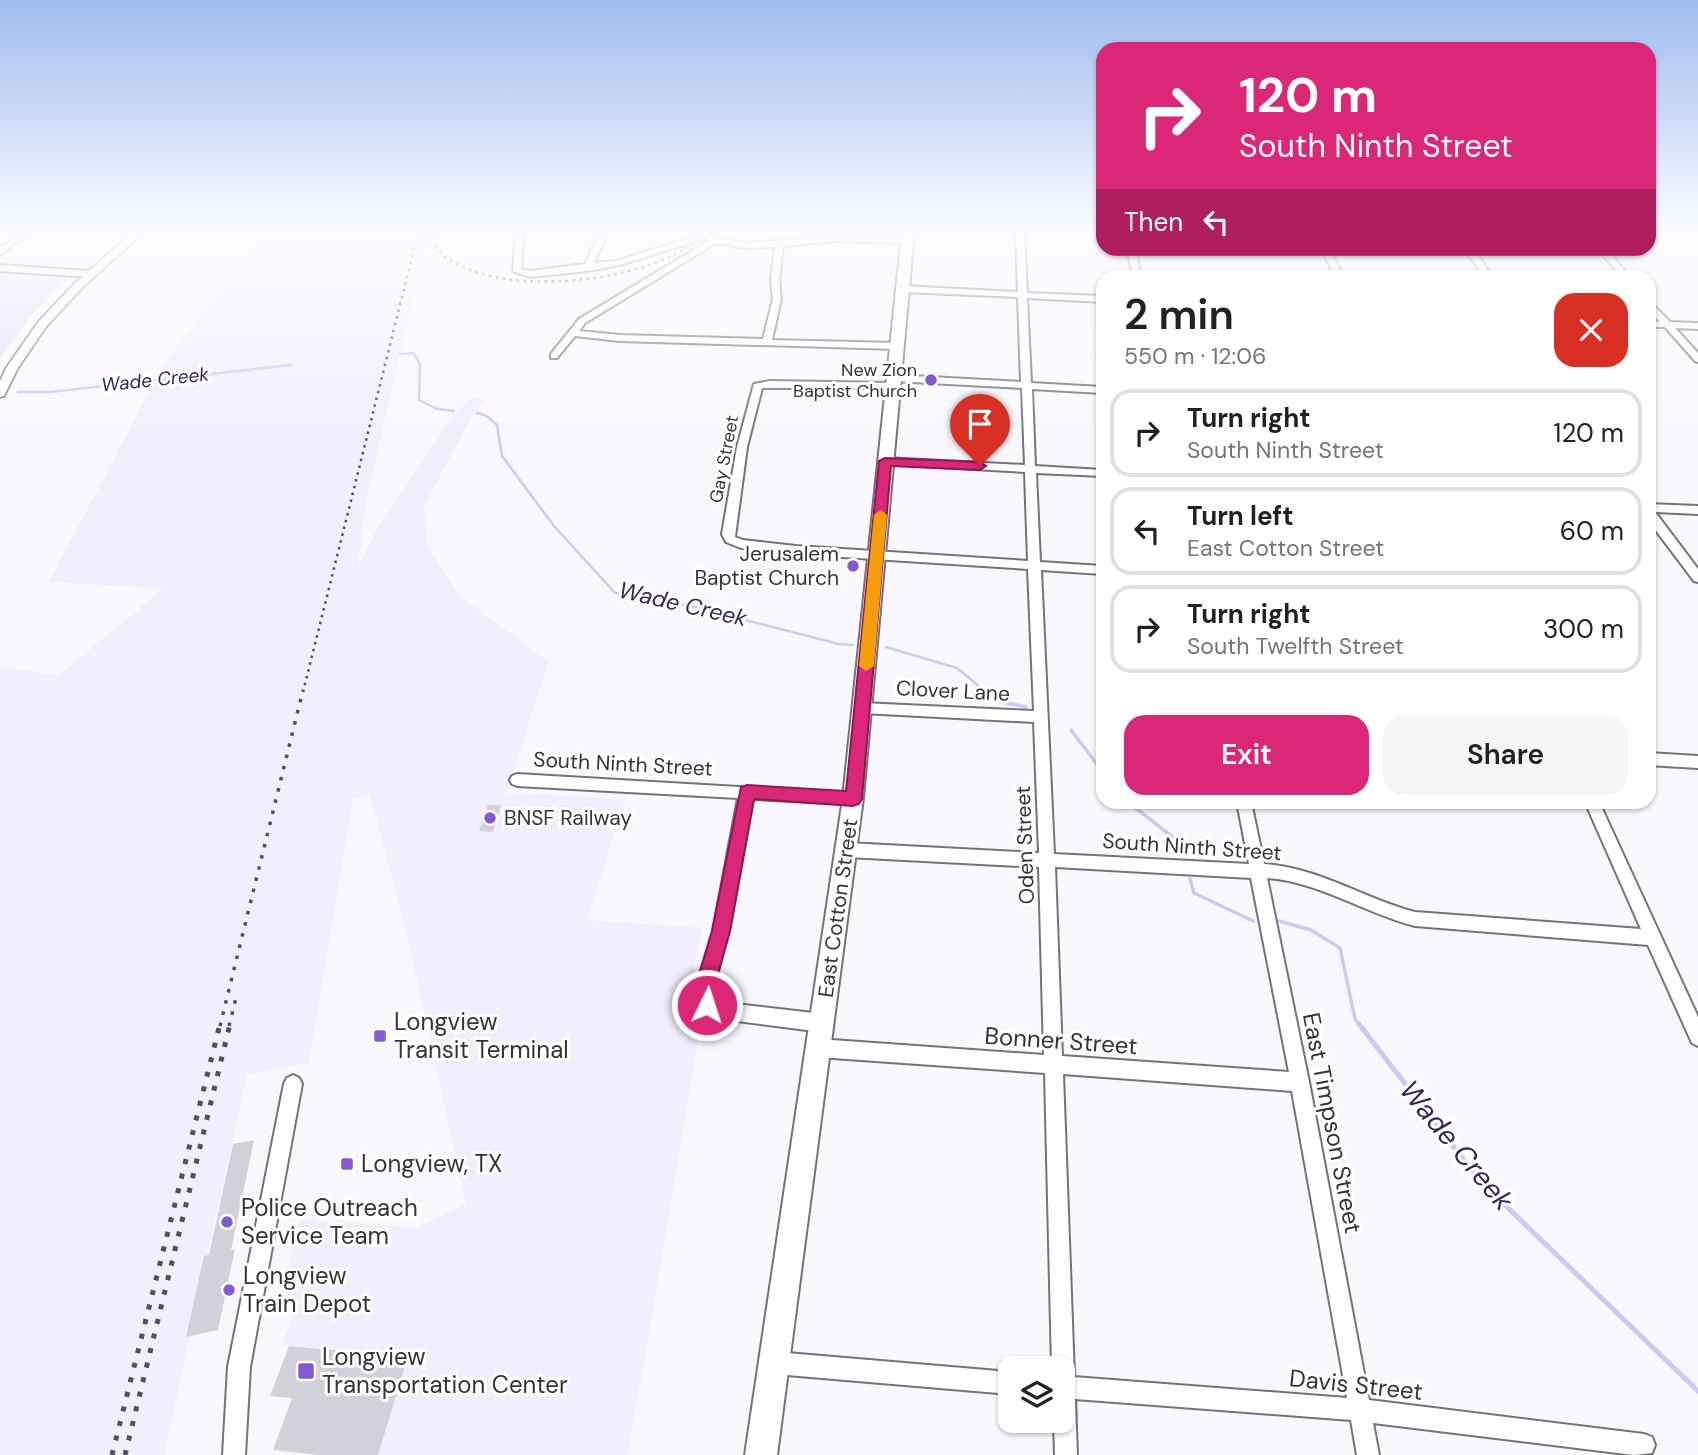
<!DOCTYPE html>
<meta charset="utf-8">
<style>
:root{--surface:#fff;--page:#f6f6f6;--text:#202124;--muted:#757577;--line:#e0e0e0;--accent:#db2777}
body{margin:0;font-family:"DM Sans",sans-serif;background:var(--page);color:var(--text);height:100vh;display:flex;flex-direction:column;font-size:26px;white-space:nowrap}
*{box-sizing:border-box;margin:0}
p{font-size:23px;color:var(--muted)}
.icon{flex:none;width:38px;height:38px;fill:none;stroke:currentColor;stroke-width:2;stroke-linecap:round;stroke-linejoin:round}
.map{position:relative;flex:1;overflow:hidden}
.side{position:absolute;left:1096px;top:270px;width:560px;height:539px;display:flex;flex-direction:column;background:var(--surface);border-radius:21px;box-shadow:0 2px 5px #0004}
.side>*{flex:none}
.banner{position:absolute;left:1096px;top:42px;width:560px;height:214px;border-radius:21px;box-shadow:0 2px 5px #0004;background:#db2777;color:#fff;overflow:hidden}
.buttons{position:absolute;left:998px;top:1356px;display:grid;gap:14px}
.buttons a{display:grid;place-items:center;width:77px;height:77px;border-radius:14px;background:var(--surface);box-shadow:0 2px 5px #0004;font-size:35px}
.pin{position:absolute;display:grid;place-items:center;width:60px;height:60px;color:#fff;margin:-72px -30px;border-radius:50% 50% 50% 0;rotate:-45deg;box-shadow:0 0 7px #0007}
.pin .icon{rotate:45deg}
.me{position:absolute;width:77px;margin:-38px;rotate:4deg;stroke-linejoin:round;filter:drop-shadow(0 0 5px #0008)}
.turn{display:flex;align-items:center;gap:24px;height:147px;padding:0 28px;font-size:32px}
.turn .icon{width:91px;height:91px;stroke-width:2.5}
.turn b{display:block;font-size:49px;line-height:60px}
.then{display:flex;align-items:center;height:66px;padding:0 28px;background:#0003;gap:14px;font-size:26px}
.round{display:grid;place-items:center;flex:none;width:74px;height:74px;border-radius:21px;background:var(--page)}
.overview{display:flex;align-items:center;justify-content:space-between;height:119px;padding:0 28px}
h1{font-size:42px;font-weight:600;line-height:52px}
.button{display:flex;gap:14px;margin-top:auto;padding:14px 28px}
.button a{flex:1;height:80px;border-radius:21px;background:var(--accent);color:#fff;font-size:28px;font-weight:600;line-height:80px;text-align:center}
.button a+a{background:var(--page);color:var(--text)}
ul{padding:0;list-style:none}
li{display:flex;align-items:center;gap:21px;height:88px;margin:0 14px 10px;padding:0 14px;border:4px solid var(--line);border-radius:21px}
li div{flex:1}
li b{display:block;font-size:26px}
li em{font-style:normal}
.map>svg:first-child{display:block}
</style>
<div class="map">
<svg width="1698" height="1455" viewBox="0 0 1698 1455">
<rect width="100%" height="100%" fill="#f9f8ff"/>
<path fill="#f2eefe" d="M269 233H435L442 246 424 248 365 506 358 567 376 531 448 423 470 398 485 400 471 418 424 506 428 547 461 597 549 661 506 793 625 799 587 920 702 928 683 1026 701 1024 628 1455H378L408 1357 282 1345 296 1308 279 1306 299 1219 419 1229 422 1225 466 1204 409 943 370 794 353 799 309 1063 247 1074 164 1455H0V667L59 675 164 588 49 582 166 360Z"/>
<path fill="#e7e1fc" d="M0 274 68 278 30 317 0 359Z"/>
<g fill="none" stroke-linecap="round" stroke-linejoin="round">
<path stroke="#d3c6f6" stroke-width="2.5" d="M400 354 414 353 420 364 419 400 437 409 454 411
M18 392H50L291 365
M477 413 487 416 497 425 502 456 554 526 615 593 691 606 839 644 853 645
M886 647 957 668 986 692"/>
<path stroke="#d3c6f6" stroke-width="3.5" d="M984 690 997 701 1026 707
M1071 730 1102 771
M1128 802 1179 842 1183 854
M1190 879 1194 893 1253 921
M1279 921 1311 930 1340 948 1355 1019 1360 1026"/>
<path stroke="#d3c6f6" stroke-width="5" d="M1359 1024 1480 1181 1698 1391"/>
</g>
<path fill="#d2d0d8" d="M488 805H501L493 832 479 831Z
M254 1140 231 1250 235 1249 218 1330 186 1337 204 1256 209 1255 233 1144Z
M289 1346 408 1357 378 1455H319L273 1450 292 1398 270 1396Z"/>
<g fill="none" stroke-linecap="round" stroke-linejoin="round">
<defs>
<path id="minor" d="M21 233H30L0 255V248Z
M516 233H524L521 269 530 271 585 264 600 233H608L594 263 616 261 706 233 720 239 746 243 825 237 910 239 911 241 907 243 835 241 783 246 779 279 781 299 772 340 896 343 901 346 896 349 620 341 575 336 557 358H551V354L579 319 710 240 706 238 620 265 588 271 530 277 513 271ZM716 243 746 248 775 247 771 279 773 299 763 339 620 335 579 331 585 323Z
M1016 233H1024L1027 293 1102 296V302L1027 298 1031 383 1102 387V393L1032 389 1035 466 1102 470V476L1036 473 1040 562 1102 566V574L1041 570 1054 854 1249 864 1237 802H1251L1264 864C1317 867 1365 899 1415 912L1641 929 1585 802H1599L1698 1017V1046L1692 1043 1648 945 1415 926C1367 914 1317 881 1267 878L1309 1082 1369 1400 1644 1434 1652 1437 1655 1445 1652 1453 1634 1455 1373 1423 1379 1455H1357L1351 1420 1075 1399 1077 1455H1055L1054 1421H1062V1368H1052L1045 1073 818 1057 812 1054 809 1048 812 1042 818 1039 1044 1055 1039 867 847 857 842 855 839 850 842 845 847 843 1039 853 1034 722 862 713 855 708 862 703 1034 711 1028 569 796 554 741 548 726 542 722 534 737 447 754 384 770 381 892 383 897 386 896 388H762L747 447 735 537 743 540 796 546 1028 561 1025 472 885 464 880 461 885 458 1025 465 1022 388 893 381 888 378 893 375 1021 382 1018 297 902 292 898 289 902 286 1018 292ZM1055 867 1251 878 1289 1072 1062 1056ZM1063 1074 1292 1091 1347 1398 1074 1377Z
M1127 248H1135L1141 276H1133Z
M1321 248H1329L1343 276H1335Z
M1464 248H1473L1492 276H1484Z
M1597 248H1606L1629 276H1621Z
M0 265 89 271 93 274 89 277 0 271Z
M1648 300 1670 322 1698 323V329L1675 328 1698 353V362L1695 361 1665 327H1648V321L1660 322 1648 309Z
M1648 504 1698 506V514L1655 512 1698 569V582L1694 581 1648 520Z
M1648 753 1698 756V768L1648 765Z
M517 774 858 794 860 798 858 802 853 804 753 799 729 931 714 980 713 997 718 1002 822 1014 828 1017 831 1023 828 1029 822 1032 714 1018 708 1016 695 1000 698 980 713 931 738 798 517 786 512 784 510 780 512 776Z
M293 1075 299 1078 302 1084 250 1367 245 1455H223L228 1367 284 1084 287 1078Z
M775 1352 1010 1372V1394L775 1374 767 1371 764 1363 767 1355Z"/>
<path id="tertiary" d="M132 233H143L82 288 46 327 18 368 4 396 0 397V381L6 368 38 322 74 284Z"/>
<path id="secondary" d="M902 233H914L863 798 777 1455H745L843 798Z"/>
</defs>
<use href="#minor" stroke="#75737a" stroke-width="4"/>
<use href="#tertiary" stroke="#75737a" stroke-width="3"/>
<use href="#secondary" stroke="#75737a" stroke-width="4"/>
<use href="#minor" fill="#fff" fill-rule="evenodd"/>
<use href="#tertiary" fill="#fff" fill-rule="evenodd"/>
<use href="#secondary" fill="#fff" fill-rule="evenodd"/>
<path stroke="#525155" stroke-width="2.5" stroke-dasharray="2.5 4.5" stroke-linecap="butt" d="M429 233C433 240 437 250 443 255 490 293 592 284 646 266 670 258 691 246 713 233
M303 692 418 233"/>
<path stroke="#525155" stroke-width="3.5" stroke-dasharray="3.5 8" stroke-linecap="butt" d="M220 1026 303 690
M229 1026 237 994"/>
<path stroke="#525155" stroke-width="5" stroke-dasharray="5 10" stroke-linecap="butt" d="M112 1455 220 1024
M125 1455 230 1024"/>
</g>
<linearGradient id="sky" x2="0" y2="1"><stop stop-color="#9fbbee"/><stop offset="0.53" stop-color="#fcfcff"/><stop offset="1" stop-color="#fcfcff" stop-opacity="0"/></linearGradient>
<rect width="1698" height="436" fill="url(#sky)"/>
<path fill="#db2777" stroke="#8e194d" stroke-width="2" d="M885 458 980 462 986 466 980 470 891 466 862 799 859 804 853 806 754 799 730 931 714 989 717 1005 714 1012 707 1015 700 1012 695 989 712 931 741 787 747 785 846 791 879 461Z"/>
<path fill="#f59e0b" d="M881 510 887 515 874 666 866 671 859 666 874 515Z"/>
<g fill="#8559d3" stroke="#fff" stroke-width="2.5">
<circle cx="931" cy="380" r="7"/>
<circle cx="853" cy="566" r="7"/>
<circle cx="490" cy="818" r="7"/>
<rect x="373" y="1029" width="14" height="14" rx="3.5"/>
<rect x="340" y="1157" width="14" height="14" rx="3.5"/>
<circle cx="227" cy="1222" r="7"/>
<circle cx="229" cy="1290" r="7"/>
<rect x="297" y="1362" width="18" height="18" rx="3.5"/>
</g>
<g text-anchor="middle" stroke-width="6" stroke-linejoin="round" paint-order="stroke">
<g font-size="18" fill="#343336" stroke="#fff" text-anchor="end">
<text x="917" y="376">New Zion<tspan x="917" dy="21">Baptist Church</tspan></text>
</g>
<g font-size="18" fill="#343336" stroke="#fff">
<text transform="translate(724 459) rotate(-79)" y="6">Gay Street</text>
</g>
<g font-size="19" font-style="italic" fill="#38245c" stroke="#fff">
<text transform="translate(155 379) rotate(-6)" y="7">Wade Creek</text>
</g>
<g font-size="21" fill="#343336" stroke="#fff" text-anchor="end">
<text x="839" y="561">Jerusalem<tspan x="839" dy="24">Baptist Church</tspan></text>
<text x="504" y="825" text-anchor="start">BNSF Railway</text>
</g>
<g font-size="21" fill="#343336" stroke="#fff">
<text transform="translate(953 691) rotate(3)" y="7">Clover Lane</text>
<text transform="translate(623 764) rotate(3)" y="7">South Ninth Street</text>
<text transform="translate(1025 845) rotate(-92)" y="7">Oden Street</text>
<text transform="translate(1192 847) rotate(4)" y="7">South Ninth Street</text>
<text transform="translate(838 908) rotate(-82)" y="7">East Cotton Street</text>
</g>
<g font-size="23" font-style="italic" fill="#38245c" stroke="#fff">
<text transform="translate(683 604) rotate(13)" y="8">Wade Creek</text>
</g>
<g font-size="24" fill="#343336" stroke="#fff" text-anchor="start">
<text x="394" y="1030">Longview<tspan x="394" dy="28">Transit Terminal</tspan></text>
<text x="361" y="1172">Longview, TX</text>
<text x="241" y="1216">Police Outreach<tspan x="241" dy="28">Service Team</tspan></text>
<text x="243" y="1284">Longview<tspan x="243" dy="28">Train Depot</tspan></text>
<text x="322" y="1365">Longview<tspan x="322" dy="28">Transportation Center</tspan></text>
</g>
<g font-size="24" fill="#343336" stroke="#fff">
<text transform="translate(1061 1041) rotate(4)" y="8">Bonner Street</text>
<text transform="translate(1332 1123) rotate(79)" y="8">East Timpson Street</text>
<text transform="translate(1356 1385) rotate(6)" y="8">Davis Street</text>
</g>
<g font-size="28" font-style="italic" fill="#38245c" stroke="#fff">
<text transform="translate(1457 1145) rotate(50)" y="10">Wade Creek</text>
</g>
</g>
</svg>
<div class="buttons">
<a><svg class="icon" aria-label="layers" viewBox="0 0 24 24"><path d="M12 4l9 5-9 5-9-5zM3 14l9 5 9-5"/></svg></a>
</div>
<div class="pin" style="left:980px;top:466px;background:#d93025"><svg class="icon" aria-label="arrive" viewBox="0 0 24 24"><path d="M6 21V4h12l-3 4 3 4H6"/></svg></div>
<svg class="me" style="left:707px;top:1005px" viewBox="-20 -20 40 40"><circle r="17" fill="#db2777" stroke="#fff" stroke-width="3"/><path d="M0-11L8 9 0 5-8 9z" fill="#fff"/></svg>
<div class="banner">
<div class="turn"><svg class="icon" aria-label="right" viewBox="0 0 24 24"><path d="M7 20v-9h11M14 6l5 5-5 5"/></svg><div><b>120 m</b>South Ninth Street</div></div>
<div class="then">Then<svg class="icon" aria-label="left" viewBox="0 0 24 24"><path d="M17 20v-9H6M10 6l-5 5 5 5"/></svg></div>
</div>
<section class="side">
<div class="overview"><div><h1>2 min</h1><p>550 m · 12:06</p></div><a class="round" style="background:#d93025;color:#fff"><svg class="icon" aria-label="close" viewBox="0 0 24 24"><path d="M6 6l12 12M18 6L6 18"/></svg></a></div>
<ul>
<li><svg class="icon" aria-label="right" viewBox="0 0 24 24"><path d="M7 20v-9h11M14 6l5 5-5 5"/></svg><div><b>Turn right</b><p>South Ninth Street</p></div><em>120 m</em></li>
<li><svg class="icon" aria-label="left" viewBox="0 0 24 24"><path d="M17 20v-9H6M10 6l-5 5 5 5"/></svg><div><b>Turn left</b><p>East Cotton Street</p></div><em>60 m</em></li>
<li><svg class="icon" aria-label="right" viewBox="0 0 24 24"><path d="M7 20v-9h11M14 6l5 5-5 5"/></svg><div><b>Turn right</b><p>South Twelfth Street</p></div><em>300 m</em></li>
</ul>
<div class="button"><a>Exit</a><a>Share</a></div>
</section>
</div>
